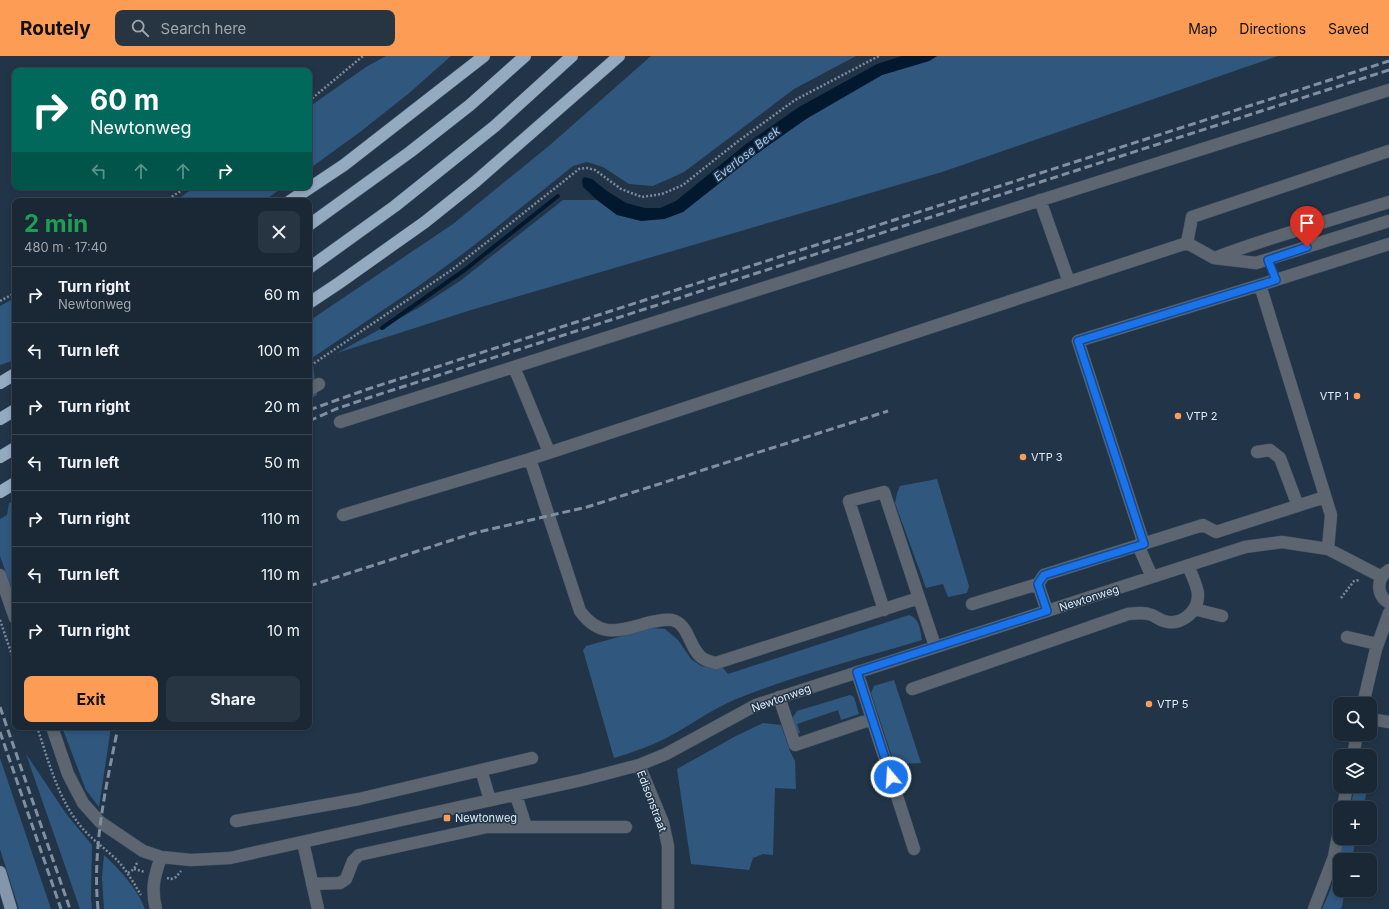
<!DOCTYPE html>
<meta charset="utf-8">
<style>
:root{--surface:#1a2836;--page:#273442;--text:#f1f3f6;--muted:#9fa6ad;--line:#384451;--accent:#fd9c55}
body{margin:0;font-family:Inter,sans-serif;background:var(--page);color:var(--text);height:100vh;display:flex;flex-direction:column;font-size:15px;white-space:nowrap}
*{box-sizing:border-box;margin:0}
p{font-size:13px;color:var(--muted)}
.icon{flex:none;width:22px;height:22px;fill:none;stroke:currentColor;stroke-width:2;stroke-linecap:round;stroke-linejoin:round}
.map{position:relative;flex:1;overflow:hidden}
.sheet{position:absolute;left:12px;top:142px;width:300px;height:532px;display:flex;flex-direction:column;background:var(--surface);border-radius:8px;box-shadow:0 2px 6px #0003,0 0 0 1px var(--line)}
.sheet>*{flex:none}
.guide{position:absolute;left:12px;top:12px;width:300px;height:122px;border-radius:8px;box-shadow:0 2px 6px #0003,0 0 0 1px var(--line);background:#00695c;color:#fff;overflow:hidden}
.tools{position:absolute;left:1333px;top:641px;display:grid;gap:8px}
.tools a{display:grid;place-items:center;width:44px;height:44px;border-radius:8px;background:var(--surface);box-shadow:0 2px 6px #0003,0 0 0 1px var(--line);font-size:20px}
.pin{position:absolute;display:grid;place-items:center;width:34px;height:34px;color:#fff;margin:-41px -17px;border-radius:50% 50% 50% 0;rotate:-45deg;box-shadow:0 0 4px #0007}
.pin .icon{rotate:45deg}
.me{position:absolute;width:44px;margin:-22px;rotate:342deg;stroke-linejoin:round;filter:drop-shadow(0 0 3px #0008)}
.turn{display:flex;align-items:center;gap:14px;height:84px;padding:0 12px;font-size:18px}
.turn .icon{width:52px;height:52px;stroke-width:2.5}
.turn b{display:block;font-size:28px;line-height:34px}
.lanes{display:flex;align-items:center;height:38px;padding:0 12px;background:#0003;justify-content:center;gap:20px;direction:ltr}
.lanes .off{opacity:.35}
.round{display:grid;place-items:center;flex:none;width:42px;height:42px;border-radius:8px;background:var(--page)}
.head{display:flex;align-items:center;justify-content:space-between;height:68px;padding:0 12px}
h1{font-size:24px;font-weight:700;line-height:30px;color:#1e9e55}
.primary-button{display:flex;gap:8px;margin-top:auto;padding:8px 12px}
.primary-button a{flex:1;height:46px;border-radius:8px;background:var(--accent);color:#111;font-size:16px;font-weight:700;line-height:46px;text-align:center}
.primary-button a+a{background:var(--page);color:var(--text)}
ul{padding:0;list-style:none}
li{display:flex;align-items:center;gap:12px;height:56px;padding:0 12px;border-top:1px solid var(--line)}
li div{flex:1}
li b{display:block;font-size:15px}
li em{font-style:normal}
header{display:flex;align-items:center;gap:24px;box-sizing:border-box;height:56px;padding:0 20px;background:var(--accent);color:#111}
header strong{font-size:19px}
nav{display:flex;gap:22px;margin-inline-start:auto;font-size:14px}
.search{width:280px;height:36px;background:var(--page);display:flex;align-items:center;gap:10px;box-sizing:border-box;padding:0 14px;border-radius:8px;color:var(--muted);font-size:15px}
.map>svg:first-child{display:block}
</style>
<header>
<strong>Routely</strong>
<div class="search"><svg class="icon" aria-label="search" viewBox="0 0 24 24"><circle cx="10" cy="10" r="6"/><path d="M15 15l6 6"/></svg>Search here</div>
<nav><a>Map</a><a>Directions</a><a>Saved</a></nav>
</header>
<div class="map">
<svg width="1389" height="853" viewBox="0 0 1389 853">
<rect width="100%" height="100%" fill="#223548"/>
<path fill="#30587e" d="M386 0H451L408 38 360 76 309 113V51L366 11Z
M651 0H856L794 33 684 116 653 130 629 128 603 111 587 106 573 110 468 194 420 229 312 302 317 339 309 344V265L453 168 550 89Z
M937 0H1278L942 116 471 254 337 297 420 251 460 225 563 144H597L617 159 664 163 683 156 755 99 806 63 882 19 929 5Z
M195 131H283L264 145H175Z
M15 242V304L0 309V250Z
M937 423 969 530 967 537 948 541 943 528 926 532 895 447 897 437 900 430Z
M15 444V542L0 500V463L7 459 9 447Z
M909 559C920 563 920 573 922 584 859 603 795 619 734 644 711 654 692 668 670 680 652 690 633 696 614 702L583 594 586 590 651 572 665 573 678 584 691 603 701 610 723 612 728 618Z
M894 624 921 707 899 708 893 704 871 637 874 630Z
M850 639 854 641 859 658 841 664 838 654 797 668 800 677 796 678 792 662 797 655Z
M763 667 781 669 790 695 795 705 796 733 775 732 773 799 763 798 753 802 749 814 691 808 677 713 734 681Z
M62 671H111L99 751 86 734Z
M26 698 67 759 92 789 91 842 92 853H80Z
M0 702 51 853H19L0 793Z
M1355 730H1368L1363 752H1350Z
M1344 782H1356L1352 804H1340V834H1345L1342 851 1340 853H1322L1330 835Z
M104 799C120 814 137 832 145 853H104L102 822Z"/>
<path fill="#01182f" d="M902 0H937L929 5 882 19 806 63 755 99 683 156 664 163 641 165 617 159 597 144 583 131 582 124 584 121 592 123 607 135 626 147 645 152H660L676 145 746 88 799 51 877 8Z"/>
<g fill="none" stroke-linecap="round" stroke-linejoin="round">
<path stroke="#01182f" stroke-width="4" d="M382 272 466 213 558 140"/>
<defs>
<path id="minor" d="M1040 144 1069 226
M1187 187 1214 202 1256 207 1389 165
M1217 201C1273 180 1332 164 1389 146
M514 311 549 396
M309 334 319 328
M340 366 1389 34
M1257 396 1270 394 1280 402 1298 450
M530 403 580 555C601 584 621 574 651 566 658 565 664 563 672 564 690 568 689 595 704 603 708 605 712 606 716 607L919 542 935 590
M343 459 530 403 1187 187 1192 161 1389 95
M1144 488 1078 285 1260 229
M1138 489 1152 521
M1328 493 1331 459 1260 229 1389 188
M1389 514C1376 522 1376 539 1389 547
M0 519 15 562
M1038 528 1047 555
M972 548 1038 528 1044 519 1203 469 1216 476 1325 441
M1194 553 1222 560
M884 554 849 445 884 436 919 542
M1347 581 1377 588
M857 616 914 793
M912 633 1128 558C1136 557 1144 556 1152 559 1156 561 1160 564 1164 565 1180 570 1198 557 1198 539 1198 531 1191 517 1188 510
M779 641 795 689 872 663
M1363 648 1376 593 1389 557
M1370 663 1389 666
M52 671 68 718 83 747 100 766 143 795 161 801 191 804 230 802 582 724 639 709 666 698 756 649 1245 491 1282 486 1328 493 1382 521
M1353 700 1357 678
M639 709 663 767 668 790V853
M481 714 490 744
M516 739 526 771
M1343 752 1347 730
M236 765 359 743 532 702
M303 786 318 853
M312 828 340 827 346 823 353 805 359 799 487 771H626
M156 853C151 833 154 821 161 801
M1314 853 1334 801 1340 769"/>
<path id="major" d="M0 816 11 853"/>
<path id="highway" d="M290 145 344 109 484 0
M309 169 410 96 470 49 525 0
M309 212 395 150 495 70 572 0
M309 247 339 227 425 166 475 126 619 0
M0 327 15 318
M0 363 15 354
M0 401 15 392
M0 436 15 427"/>
</defs>
<use href="#minor" stroke="#405264" stroke-width="13"/>
<use href="#major" stroke="#405264" stroke-width="13"/>
<use href="#highway" stroke="#405264" stroke-width="13"/>
<path stroke="#7b8b9b" stroke-width="2.5" stroke-dasharray="2 2" stroke-linecap="butt" d="M309 45 363 0
M165 145 187 131
M0 245 15 237
M309 313 310 310 453 213 579 113 587 112 595 114 621 133 642 141 662 138 683 129 737 86 795 44 879 0
M1341 542 1354 525 1360 524
M0 564 15 608
M37 671C49 706 58 744 83 773 93 784 104 792 115 802 126 813 133 826 141 839
M134 813 145 816
M128 817 134 813 138 805
M167 822 171 823 176 821 181 815"/>
<use href="#minor" stroke="#5d6670" stroke-width="12"/>
<use href="#major" stroke="#8497aa" stroke-width="12"/>
<use href="#highway" stroke="#93aac1" stroke-width="12"/>
<path stroke="#8090a0" stroke-width="3" stroke-dasharray="8 4" stroke-linecap="butt" d="M309 354 368 333 1389 5
M309 365 336 353 371 341 1389 14
M309 530 474 477 587 451 888 355
M0 651 70 853
M0 676 61 853
M98 853C92 791 106 731 118 671"/>
</g>
<g fill="none" stroke-linecap="round" stroke-linejoin="round">
<defs>
<path id="route" d="M891 721 857 616 1047 555 1038 528 1044 519 1144 488 1078 285 1276 224 1268 204 1307 191"/>
</defs>
<use href="#route" stroke="#114b97" stroke-width="10"/>
<use href="#route" stroke="#1a73e8" stroke-width="7"/>
</g>
<g fill="#fd9c55" stroke="#223548" stroke-width="1.5">
<circle cx="1357" cy="340" r="4"/>
<circle cx="1178" cy="360" r="4"/>
<circle cx="1023" cy="401" r="4"/>
<circle cx="1149" cy="648" r="4"/>
<rect x="443" y="758" width="8" height="8" rx="2"/>
</g>
<g text-anchor="middle" stroke-width="3" stroke-linejoin="round" paint-order="stroke">
<g font-size="11" fill="#e0ecf8" stroke="#223548" text-anchor="start">
<text x="1349" y="344" text-anchor="end">VTP 1</text>
<text x="1186" y="364">VTP 2</text>
<text x="1031" y="405">VTP 3</text>
<text x="1157" y="652">VTP 5</text>
<text x="455" y="766">Newtonweg</text>
</g>
<g font-size="11" fill="#e0ecf8" stroke="#223548">
<text transform="translate(1089 542) rotate(-18)" y="4">Newtonweg</text>
<text transform="translate(781 642) rotate(-20)" y="4">Newtonweg</text>
<text transform="translate(652 745) rotate(69)" y="4">Edisonstraat</text>
</g>
<g font-size="12" font-style="italic" fill="#a0c9f3" stroke="#223548">
<text transform="translate(747 98) rotate(-38)" y="4">Everlose Beek</text>
</g>
</g>
</svg>
<div class="tools">
<a><svg class="icon" aria-label="search" viewBox="0 0 24 24"><circle cx="10" cy="10" r="6"/><path d="M15 15l6 6"/></svg></a>
<a><svg class="icon" aria-label="layers" viewBox="0 0 24 24"><path d="M12 4l9 5-9 5-9-5zM3 14l9 5 9-5"/></svg></a>
<a>+</a>
<a>−</a>
</div>
<div class="pin" style="left:1307px;top:191px;background:#d93025"><svg class="icon" aria-label="arrive" viewBox="0 0 24 24"><path d="M6 21V4h12l-3 4 3 4H6"/></svg></div>
<svg class="me" style="left:891px;top:721px" viewBox="-20 -20 40 40"><circle r="17" fill="#1a73e8" stroke="#fff" stroke-width="3"/><path d="M0-11L8 9 0 5-8 9z" fill="#fff"/></svg>
<div class="guide">
<div class="turn"><svg class="icon" aria-label="right" viewBox="0 0 24 24"><path d="M7 20v-9h11M14 6l5 5-5 5"/></svg><div><b>60 m</b>Newtonweg</div></div>
<div class="lanes"><svg class="icon off" aria-label="left" viewBox="0 0 24 24"><path d="M17 20v-9H6M10 6l-5 5 5 5"/></svg><svg class="icon off" aria-label="ahead" viewBox="0 0 24 24"><path d="M12 20V5M6 11l6-6 6 6"/></svg><svg class="icon off" aria-label="ahead" viewBox="0 0 24 24"><path d="M12 20V5M6 11l6-6 6 6"/></svg><svg class="icon" aria-label="right" viewBox="0 0 24 24"><path d="M7 20v-9h11M14 6l5 5-5 5"/></svg></div>
</div>
<section class="sheet">
<div class="head"><div><h1>2 min</h1><p>480 m · 17:40</p></div><a class="round"><svg class="icon" aria-label="close" viewBox="0 0 24 24"><path d="M6 6l12 12M18 6L6 18"/></svg></a></div>
<ul>
<li><svg class="icon" aria-label="right" viewBox="0 0 24 24"><path d="M7 20v-9h11M14 6l5 5-5 5"/></svg><div><b>Turn right</b><p>Newtonweg</p></div><em>60 m</em></li>
<li><svg class="icon" aria-label="left" viewBox="0 0 24 24"><path d="M17 20v-9H6M10 6l-5 5 5 5"/></svg><div><b>Turn left</b></div><em>100 m</em></li>
<li><svg class="icon" aria-label="right" viewBox="0 0 24 24"><path d="M7 20v-9h11M14 6l5 5-5 5"/></svg><div><b>Turn right</b></div><em>20 m</em></li>
<li><svg class="icon" aria-label="left" viewBox="0 0 24 24"><path d="M17 20v-9H6M10 6l-5 5 5 5"/></svg><div><b>Turn left</b></div><em>50 m</em></li>
<li><svg class="icon" aria-label="right" viewBox="0 0 24 24"><path d="M7 20v-9h11M14 6l5 5-5 5"/></svg><div><b>Turn right</b></div><em>110 m</em></li>
<li><svg class="icon" aria-label="left" viewBox="0 0 24 24"><path d="M17 20v-9H6M10 6l-5 5 5 5"/></svg><div><b>Turn left</b></div><em>110 m</em></li>
<li><svg class="icon" aria-label="right" viewBox="0 0 24 24"><path d="M7 20v-9h11M14 6l5 5-5 5"/></svg><div><b>Turn right</b></div><em>10 m</em></li>
</ul>
<div class="primary-button"><a>Exit</a><a>Share</a></div>
</section>
</div>
